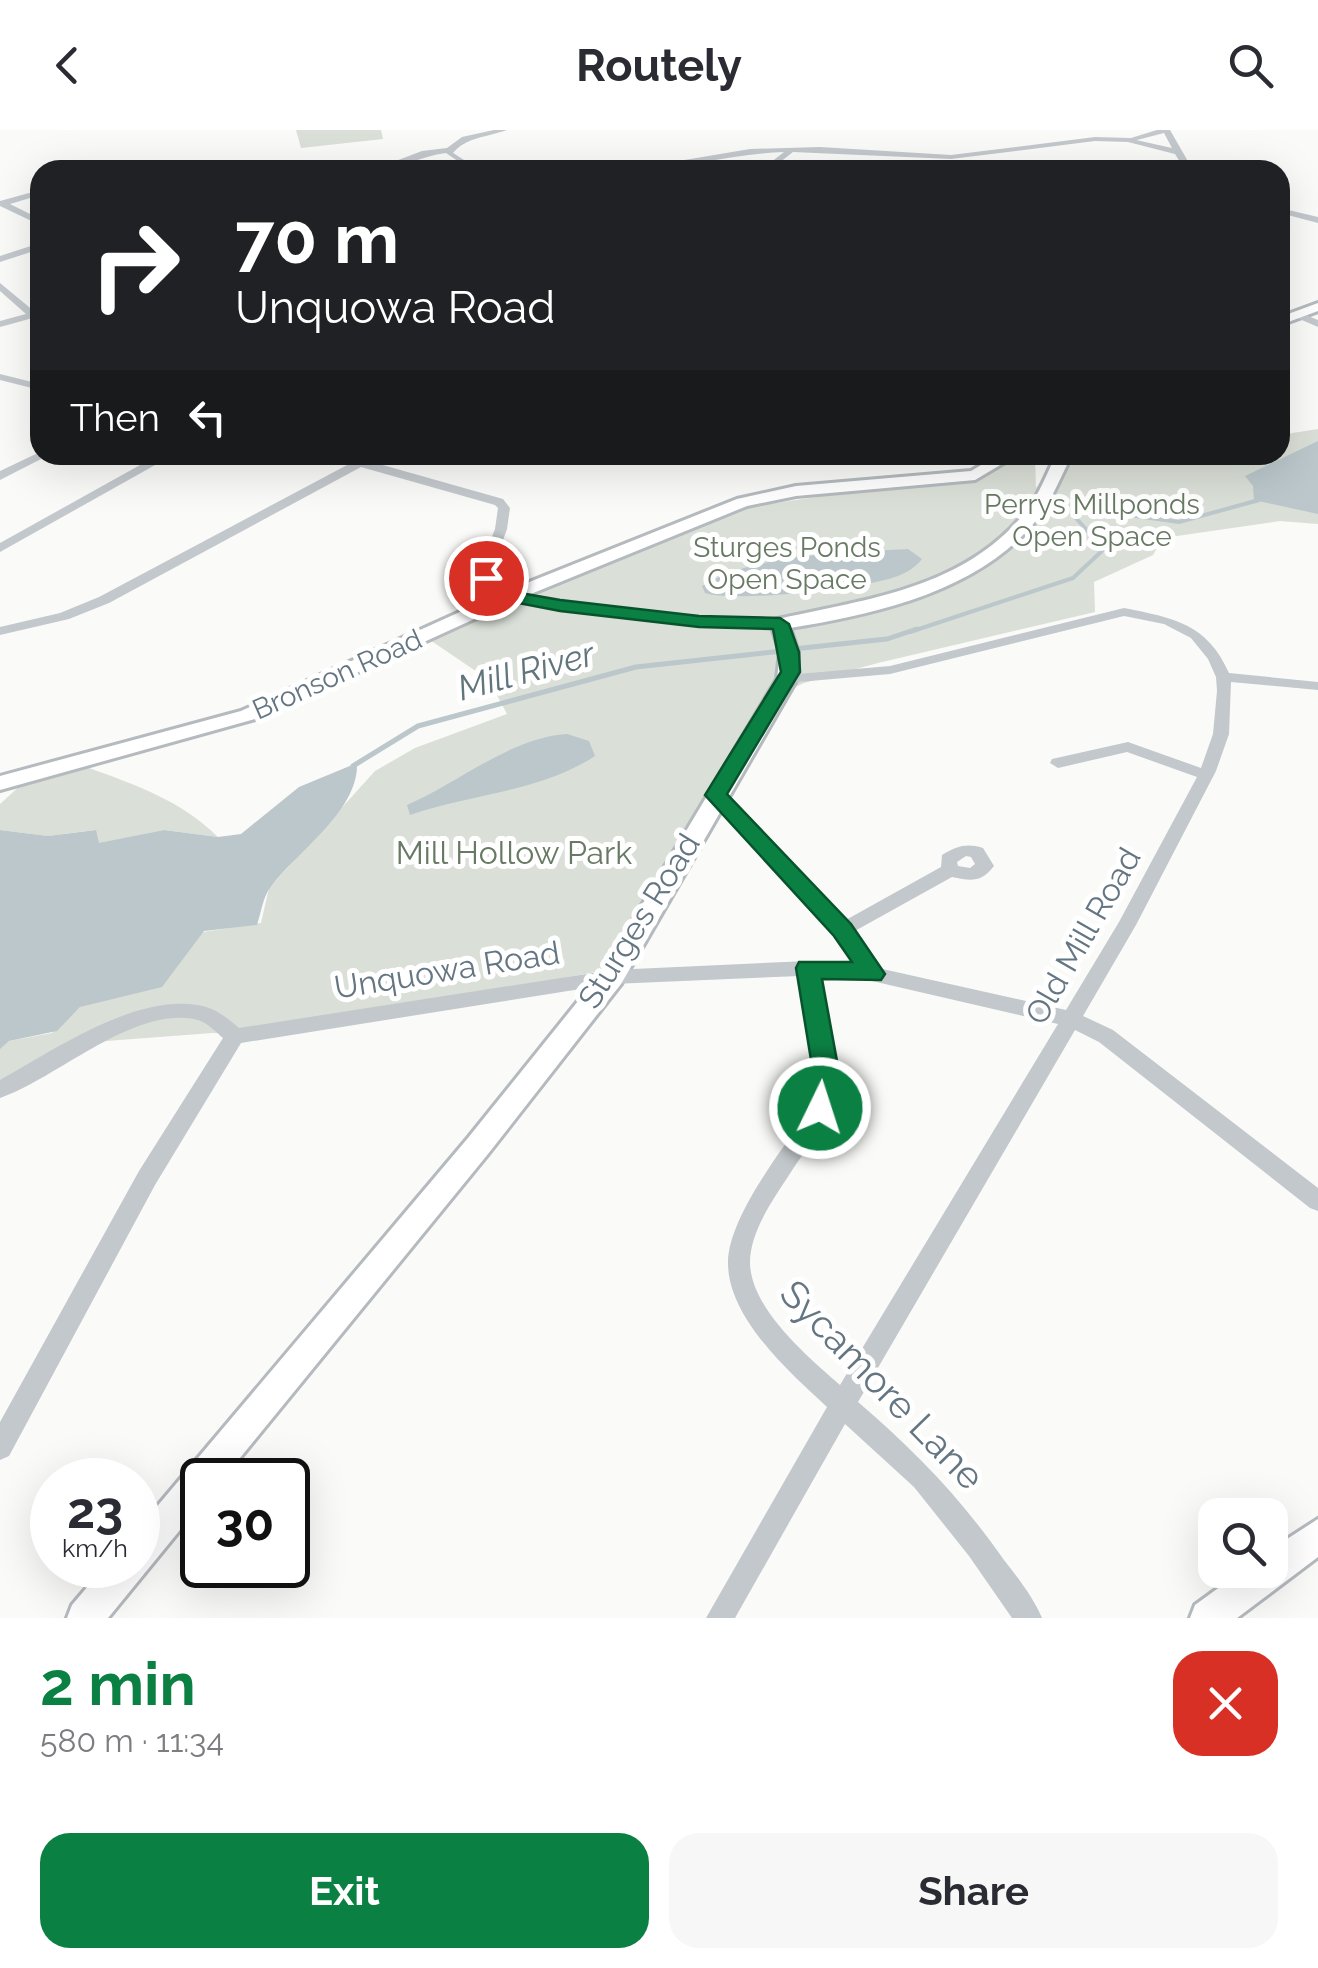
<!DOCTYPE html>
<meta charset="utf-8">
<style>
:root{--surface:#fff;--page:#f7f7f7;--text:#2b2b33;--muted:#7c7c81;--accent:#0b8043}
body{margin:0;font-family:Raleway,sans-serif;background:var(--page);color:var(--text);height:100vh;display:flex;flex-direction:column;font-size:38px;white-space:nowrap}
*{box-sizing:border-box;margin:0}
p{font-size:32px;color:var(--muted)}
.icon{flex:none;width:55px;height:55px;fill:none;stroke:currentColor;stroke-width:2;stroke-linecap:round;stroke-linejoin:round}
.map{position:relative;height:1488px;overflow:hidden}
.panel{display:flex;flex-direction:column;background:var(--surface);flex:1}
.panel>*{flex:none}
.top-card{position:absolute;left:30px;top:30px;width:1260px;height:305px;border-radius:30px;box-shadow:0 10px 40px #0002;background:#202124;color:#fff;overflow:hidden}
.fabs{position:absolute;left:1198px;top:1368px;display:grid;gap:20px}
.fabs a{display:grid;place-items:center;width:90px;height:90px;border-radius:20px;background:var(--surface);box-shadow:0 10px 40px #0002;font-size:50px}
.speed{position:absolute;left:30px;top:1328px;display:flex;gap:20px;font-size:50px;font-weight:700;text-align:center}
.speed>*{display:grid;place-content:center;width:130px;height:130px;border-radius:50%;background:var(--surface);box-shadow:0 10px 40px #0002;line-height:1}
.speed small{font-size:25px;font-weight:400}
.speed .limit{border:5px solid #111;border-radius:15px;background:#fff;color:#111}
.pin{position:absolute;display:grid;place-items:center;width:85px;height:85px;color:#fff;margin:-42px;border:5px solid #fff;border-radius:50%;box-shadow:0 2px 10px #0007}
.me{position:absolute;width:110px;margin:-55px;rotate:4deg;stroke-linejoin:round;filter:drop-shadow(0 0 8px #0008)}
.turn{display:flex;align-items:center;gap:35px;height:210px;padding:0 40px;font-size:45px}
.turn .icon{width:130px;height:130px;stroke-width:2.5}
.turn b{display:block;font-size:70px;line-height:85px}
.then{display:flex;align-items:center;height:95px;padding:0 40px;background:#0003;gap:20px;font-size:38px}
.round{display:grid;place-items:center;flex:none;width:105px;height:105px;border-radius:30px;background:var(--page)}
.overview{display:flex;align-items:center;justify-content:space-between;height:170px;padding:0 40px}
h1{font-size:60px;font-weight:700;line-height:75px;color:var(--accent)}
.button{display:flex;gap:20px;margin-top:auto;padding:20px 40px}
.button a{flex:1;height:115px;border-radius:30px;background:var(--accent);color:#fff;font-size:40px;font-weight:700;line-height:115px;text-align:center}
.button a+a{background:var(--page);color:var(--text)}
header{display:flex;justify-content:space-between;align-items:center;height:130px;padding:0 40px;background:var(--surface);font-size:45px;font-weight:700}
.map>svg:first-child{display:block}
</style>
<header><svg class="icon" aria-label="back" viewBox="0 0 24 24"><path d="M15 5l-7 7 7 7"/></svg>Routely<svg class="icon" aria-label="search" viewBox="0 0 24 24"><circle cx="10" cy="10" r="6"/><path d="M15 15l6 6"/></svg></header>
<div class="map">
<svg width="1318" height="1488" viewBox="0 0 1318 1488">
<rect width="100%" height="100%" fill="#fafaf8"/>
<path fill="#dadfd7" d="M296 0H381L383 9 301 18Z
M1318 299V394L1280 391 1163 408 1153 425 1094 452 1095 482 878 533 804 553 760 573 712 653 673 728 601 841 258 904 212 903 80 913 0 953V918L9 911 52 903 82 875 203 802 261 793 269 758 375 641 415 618 507 584 489 550 427 508 683 398 756 376 974 344 1014 325H1035L1036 358 1052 338 1141 325H1280V305Z
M89 638C136 655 182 671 218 707L164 700 98 714 95 700 48 706 0 700V674L22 654Z"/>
<path fill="#bbc7cb" d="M1318 311V384L1254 370 1253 356 1245 346Z
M908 419 922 429C915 438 906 443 895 447 864 458 735 473 705 463L702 456C753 424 848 422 908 419Z
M567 604 589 611 595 626C540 662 471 664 410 685L407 675C458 653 512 607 567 604Z
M357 633C359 681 296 722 270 758 263 767 261 783 257 795L204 801 162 857 80 877 57 901 9 911 0 919V700L48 706 96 700 99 713 164 700 218 707 241 704 299 657Z"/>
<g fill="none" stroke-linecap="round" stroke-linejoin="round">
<path stroke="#bbc7cb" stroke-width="4" d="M910 502 1073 448 1104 419 1074 386 1087 379 1179 392 1259 370"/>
<path stroke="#bbc7cb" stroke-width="5" d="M793 519 887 509 917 499
M353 636 418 596 636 537 782 521"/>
<defs>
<path id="major" d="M1318 173V181L1280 195V187Z
M998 325H1017L975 350 796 366 747 376 516 470 255 589 0 660V646L241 581 504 462 737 369 796 356 971 341Z
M1056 325H1072C1060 348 1051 373 1034 393 976 462 875 484 790 498L798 522 797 549 621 854 488 1024 222 1350H202V1373L108 1488H67L72 1475 106 1435H138V1399L468 1008 603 840 777 549 780 522 771 494 774 490C861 470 961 460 1023 385 1038 368 1046 345 1056 325Z
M1318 1389V1427L1237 1488H1190L1195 1475 1243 1440H1270V1420Z"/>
</defs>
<use href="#major" stroke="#b5babe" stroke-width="6"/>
<path fill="#c3c8cc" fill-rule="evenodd" d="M494 0H507C488 7 466 7 453 23L480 40H471L446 23C421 26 397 40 372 40L422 21 447 18 462 7Z
M1157 0H1170L1193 40H1185L1175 24 1128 12 1095 11 951 29 793 22 770 40H761L784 22C731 24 678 40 625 40L750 19 820 17 951 25 1095 7 1131 8ZM1164 3 1172 18 1136 10H1137Z
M40 60V65L10 74 40 89V95L0 76V71Z
M1280 78 1318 87V93L1280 83Z
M40 113V119L0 132V126Z
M0 153 35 182H40V186L0 197V191L26 184 0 161Z
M1298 182 1318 190V197L1295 187 1293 185Z
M0 244 40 254V260L0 250Z
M40 322V325H47L45 327 0 350V341Z
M158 325H173L0 422V413Z
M325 325 365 330 503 369 510 378 507 399 491 444 496 452 514 462 699 487 780 490 787 494 780 498 699 495 505 469 486 458 477 444 495 399 498 378 495 375 361 337 109 473 69 489 0 505V497L60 483 99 467 349 334Z
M1124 478C1173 488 1207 493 1229 543L1318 552V560L1231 552 1229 604 1216 641 1136 795 1083 886 1113 900 1318 1058V1081L1310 1078 1099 912 1075 900 858 1272C915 1321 960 1367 1004 1430 1018 1448 1033 1467 1042 1488H1012L969 1426 914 1357 845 1294 735 1488H706L827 1277C790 1243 728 1188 728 1133 728 1088 782 1020 807 983 822 937 808 892 800 846L612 854 241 913 155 1055 9 1326 0 1330V1292L139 1041 223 908C216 902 208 893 198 890 135 874 55 950 0 968V950C54 920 133 865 197 875 214 877 226 887 239 898L612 840 808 831 856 835 836 805 710 669 708 665 710 661H722L844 791 941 737 942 725C957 716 966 713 983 718L994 736C981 753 971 751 952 747L853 802 878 838 1066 880 1119 792 1197 647 1127 622 1058 638 1050 633 1052 629 1128 612 1201 638 1213 604 1217 561 1216 547 1208 529 1191 508 1164 494 1124 486 890 544 787 553 780 549 787 545 890 536ZM966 726 971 727 975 734 970 738 958 736 957 732ZM819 846 872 851 1058 894 840 1255C808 1227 751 1179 750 1133 750 1101 774 1068 791 1042 806 1019 826 996 832 968 841 928 827 886 819 846Z"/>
<use href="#major" fill="#fff" fill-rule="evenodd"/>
</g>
<path fill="#0b8043" stroke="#07532c" stroke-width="2.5" d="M486 442 515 462 560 470 699 486 780 488 789 494 799 522 800 542 727 664 851 794 885 844 881 850 822 849 839 942 830 986 820 989 810 986 807 978 813 942 796 838 799 832H852L834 806 705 665 781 542 773 499 699 497 560 481 503 470 479 451V444Z"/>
<g text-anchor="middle" stroke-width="10" stroke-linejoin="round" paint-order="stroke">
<g font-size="28" fill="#687a64" stroke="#fff">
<text x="1092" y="384">Perrys Millponds<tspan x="1092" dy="32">Open Space</tspan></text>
<text x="787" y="427">Sturges Ponds<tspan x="787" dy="32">Open Space</tspan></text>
</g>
<g font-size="28" fill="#657683" stroke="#fff">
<text transform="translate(337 544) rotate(-24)" y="10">Bronson Road</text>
</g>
<g font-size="32" fill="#687a64" stroke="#fff">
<text x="514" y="734">Mill Hollow Park</text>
</g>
<g font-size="32" fill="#657683" stroke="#fff">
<text transform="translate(639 791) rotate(-58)" y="11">Sturges Road</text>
<text transform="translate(1083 806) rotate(-60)" y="11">Old Mill Road</text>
<text transform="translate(447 840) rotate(-9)" y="11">Unquowa Road</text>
</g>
<g font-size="35" font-style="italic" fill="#60757c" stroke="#fff">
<text transform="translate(526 541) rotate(-15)" y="12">Mill River</text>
</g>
<g font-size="38" fill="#657683" stroke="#fff">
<text transform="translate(882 1255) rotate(46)" y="13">Sycamore Lane</text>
</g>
</g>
</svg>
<div class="fabs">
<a><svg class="icon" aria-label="search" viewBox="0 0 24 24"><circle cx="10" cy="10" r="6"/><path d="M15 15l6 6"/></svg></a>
</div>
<div class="speed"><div>23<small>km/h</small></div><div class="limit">30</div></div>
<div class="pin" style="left:486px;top:448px;background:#d93025"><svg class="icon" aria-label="arrive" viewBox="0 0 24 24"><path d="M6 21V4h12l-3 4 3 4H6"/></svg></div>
<svg class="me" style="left:820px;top:978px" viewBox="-20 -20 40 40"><circle r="17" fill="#0b8043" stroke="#fff" stroke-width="3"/><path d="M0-11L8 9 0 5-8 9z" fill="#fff"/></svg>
<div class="top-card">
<div class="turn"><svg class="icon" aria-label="right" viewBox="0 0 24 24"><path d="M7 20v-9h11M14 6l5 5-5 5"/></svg><div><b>70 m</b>Unquowa Road</div></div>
<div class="then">Then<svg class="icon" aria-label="left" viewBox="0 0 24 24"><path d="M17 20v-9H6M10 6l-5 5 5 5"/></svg></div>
</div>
</div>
<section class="panel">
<div class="overview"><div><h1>2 min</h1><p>580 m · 11:34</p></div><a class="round" style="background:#d93025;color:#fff"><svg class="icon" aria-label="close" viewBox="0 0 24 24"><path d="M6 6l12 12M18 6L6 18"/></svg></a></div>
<div class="button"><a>Exit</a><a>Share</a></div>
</section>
